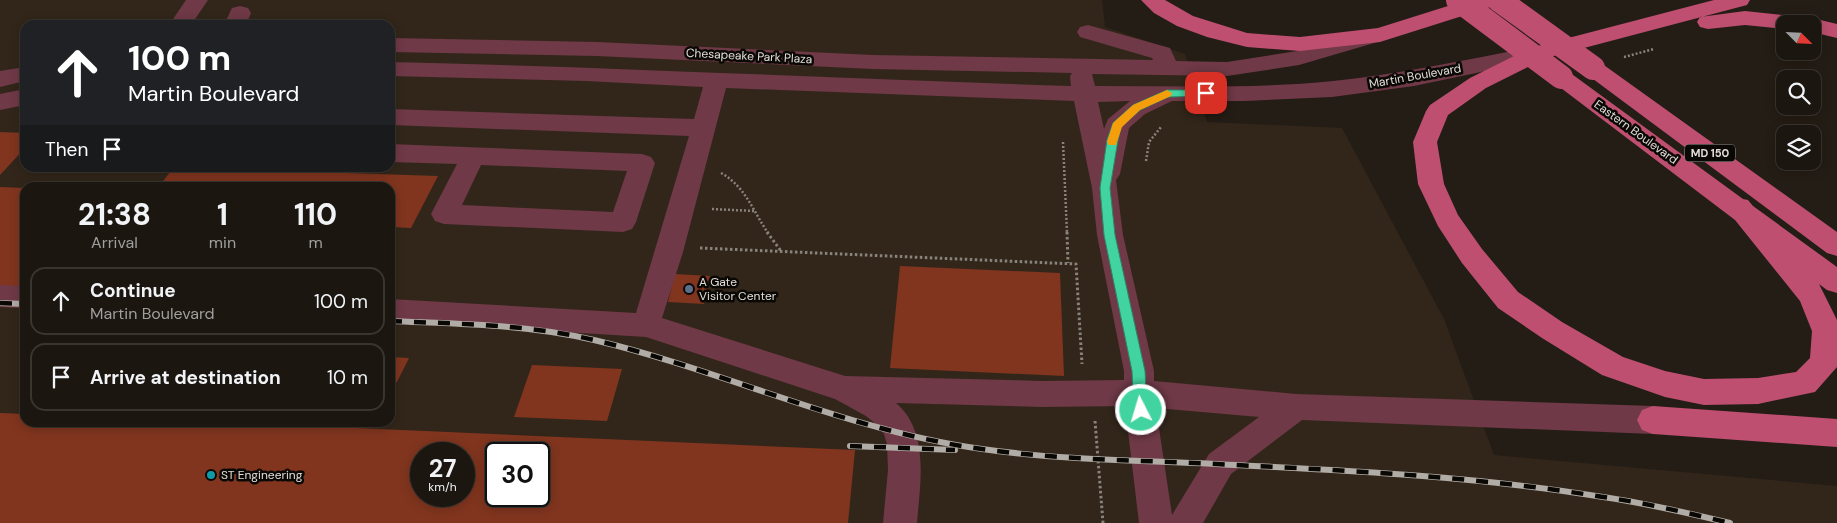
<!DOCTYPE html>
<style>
:root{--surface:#1b1610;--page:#28231e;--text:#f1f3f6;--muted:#a09f9f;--line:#393530}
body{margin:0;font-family:"DM Sans",sans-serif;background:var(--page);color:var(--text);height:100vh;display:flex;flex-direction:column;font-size:19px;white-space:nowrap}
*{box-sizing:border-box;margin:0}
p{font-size:16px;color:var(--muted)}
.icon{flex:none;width:28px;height:28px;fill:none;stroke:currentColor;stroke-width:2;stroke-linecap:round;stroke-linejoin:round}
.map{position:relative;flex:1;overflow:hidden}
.sheet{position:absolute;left:20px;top:182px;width:375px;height:245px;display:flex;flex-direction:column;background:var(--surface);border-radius:15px;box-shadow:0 2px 12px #0003,0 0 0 1px var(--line)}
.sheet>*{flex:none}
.top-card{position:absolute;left:20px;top:20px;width:375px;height:152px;border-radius:15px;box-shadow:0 2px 12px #0003,0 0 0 1px var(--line);background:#202124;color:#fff;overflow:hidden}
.needle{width:32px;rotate:114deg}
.buttons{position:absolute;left:1776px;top:15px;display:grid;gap:10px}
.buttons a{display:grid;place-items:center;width:45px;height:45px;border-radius:10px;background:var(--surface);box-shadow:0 2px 12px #0003,0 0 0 1px var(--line);font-size:25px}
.speed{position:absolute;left:410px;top:442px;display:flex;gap:10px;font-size:25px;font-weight:700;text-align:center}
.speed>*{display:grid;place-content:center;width:65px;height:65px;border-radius:50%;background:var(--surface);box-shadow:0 2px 12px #0003,0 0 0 1px var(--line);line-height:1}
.speed small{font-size:12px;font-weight:400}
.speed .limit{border:2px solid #111;border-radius:8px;background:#fff;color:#111}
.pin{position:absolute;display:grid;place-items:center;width:42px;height:42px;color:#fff;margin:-21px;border-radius:10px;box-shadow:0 2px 8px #0006}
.me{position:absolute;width:55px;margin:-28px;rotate:355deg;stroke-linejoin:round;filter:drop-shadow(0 0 4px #0008)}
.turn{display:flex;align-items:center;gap:18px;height:105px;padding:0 25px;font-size:22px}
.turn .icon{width:65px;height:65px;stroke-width:2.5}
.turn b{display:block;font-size:35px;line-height:42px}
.then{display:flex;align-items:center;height:48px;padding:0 25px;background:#0003;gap:10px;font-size:19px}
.eta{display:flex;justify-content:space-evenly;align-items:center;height:85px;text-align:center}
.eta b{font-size:30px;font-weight:700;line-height:35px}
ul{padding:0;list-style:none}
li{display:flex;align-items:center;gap:15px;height:68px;margin:0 10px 8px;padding:0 15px;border:2px solid var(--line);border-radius:15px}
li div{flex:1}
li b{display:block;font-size:19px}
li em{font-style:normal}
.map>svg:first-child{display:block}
</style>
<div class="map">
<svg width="1837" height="523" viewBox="0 0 1837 523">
<rect width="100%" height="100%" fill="#241d15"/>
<path fill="#32261a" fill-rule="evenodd" d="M0 0H1102L1105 27 1185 54 1207 122 1342 128 1444 319 1494 455 1837 486V523H0ZM25 25H390V168H25ZM25 188H390V422H25ZM421 454H464V496H421ZM496 454H539V496H496Z"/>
<path fill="#81351e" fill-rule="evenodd" d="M0 132 25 133V148L0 175Z
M173 168H193L438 176 411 228 390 227V188H158Z
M0 187 25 188V280L12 296 0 295Z
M900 266 1060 273 1064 376 890 368Z
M675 274 710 276 704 304 668 302Z
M390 357 409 358 397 382H390Z
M532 365 622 369 607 421 514 417Z
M0 413 25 414V422H217L855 450 848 523H0ZM421 454H464V496H421ZM496 454H539V496H496Z"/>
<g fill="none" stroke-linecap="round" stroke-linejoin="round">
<path stroke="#89837d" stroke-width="2.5" stroke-dasharray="2 2" stroke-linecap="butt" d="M1624 57 1654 49
M1063 142 1067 233
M1146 161 1149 142 1161 127
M721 173C745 186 753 211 768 233
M712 209 754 211"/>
<path stroke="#89837d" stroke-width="3" stroke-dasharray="2.5 2.5" stroke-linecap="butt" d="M767 232 781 251
M1067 232 1068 263
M700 248 1076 264 1082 364
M1095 421 1103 523"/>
<path fill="#6f3947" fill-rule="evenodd" d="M186 0H208L191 25H169Z
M240 6 248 8 251 13 246 25H224L232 8Z
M1088 25 1170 48 1176 61 1227 62 1297 51 1373 29 1381 31 1384 36 1381 41 1299 65 1227 76 1092 74 1095 86C1174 86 1254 89 1333 81 1402 74 1470 59 1538 46L1546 48 1549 53 1546 58 1538 60 1414 86 1332 97 1245 101H1172L1145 114 1129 128 1120 174 1116 180 1123 235 1154 371V381L1296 394 1653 406 1664 410 1669 420 1664 430 1653 434 1302 420 1231 474 1203 523H1139L1125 406 1043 407 896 403C930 432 920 484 917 523H883L888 470 887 444 884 434 877 425 866 416 835 399 646 337 390 321V299L636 313 689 136 390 125V109L694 119 703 87 586 81 390 76V62C617 67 844 79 1071 86L1070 76 1072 73 873 69 597 56 390 52V38L597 42 873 55 1153 60 1152 58 1080 37 1077 32 1080 27ZM726 88 1074 101 1092 188 1097 235 1124 371V380L1043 381 845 376 662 318 683 252ZM1130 101 1108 119 1104 129 1098 102ZM1156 408 1259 417 1209 454 1172 515Z
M25 67V81L0 87V71Z
M25 89V105L0 110V94Z
M390 144 642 154 651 157 655 163 636 222 632 229 623 232 444 224 435 221 431 214 457 164 390 162ZM481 165 627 171 613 212 462 205Z
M0 285 25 286V308L0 307Z"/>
<path fill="#be4f70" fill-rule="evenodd" d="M1141 0H1165L1193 16 1247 33 1300 37 1378 28 1467 0H1500L1497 5 1380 42 1300 51 1247 47 1207 37 1177 26 1154 13Z
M1714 0H1750L1747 5 1546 58 1486 88 1448 115 1437 142 1444 184 1458 215 1482 249 1518 292 1562 322 1623 357 1665 371 1704 379 1758 378 1796 372 1810 358 1812 331 1800 301 1735 220 1553 82 1549 77 1553 72 1561 69 1569 72 1743 199 1748 200 1753 206 1837 267V293L1827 290 1819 284 1837 320V367L1815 392 1758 404 1704 405 1665 397 1602 375 1542 338 1498 308 1462 263 1438 226 1418 184 1413 142 1426 111 1430 105 1470 78 1530 48Z
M1745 11 1812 18 1837 24V38L1812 32V24H1785V29L1745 25 1708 29 1700 27 1697 22 1700 17Z
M1593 61 1601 63 1837 232V256L1827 253 1585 73 1581 68 1585 63Z
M1653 406 1837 419V447L1653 434 1642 430 1637 420 1642 410Z"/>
<defs>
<path id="rail" d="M0 303 25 304
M390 321C458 324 527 324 594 340 725 371 848 431 982 449 1066 461 1151 460 1235 465 1358 471 1481 477 1603 497 1646 503 1688 513 1730 523
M850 446 955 450"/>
</defs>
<use href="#rail" stroke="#b1aca6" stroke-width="6"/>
<use href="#rail" stroke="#0a0805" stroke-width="4.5" stroke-dasharray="12" stroke-linecap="butt"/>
<path stroke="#be4f70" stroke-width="24" d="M1458 0 1561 77
M1499 0 1593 68"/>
</g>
<path fill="#42d4a0" stroke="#2b8a68" d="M1167 90H1206L1211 93 1206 96 1168 97 1140 110 1121 127 1118 140 1110 188 1115 235 1145 371 1147 410 1145 414 1141 415 1136 414 1134 410 1132 371 1104 235 1100 188 1107 140 1113 123 1133 105Z"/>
<path fill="#f59e0b" d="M1167 90 1172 93 1171 96 1140 110 1122 127 1116 145H1109L1107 142 1113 123 1133 105Z"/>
<circle fill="#5c6f8a" stroke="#0a0805" stroke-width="2" cx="689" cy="289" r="5"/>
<circle fill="#0f9aa8" stroke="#0a0805" stroke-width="2" cx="211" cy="475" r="5"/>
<g text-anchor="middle" stroke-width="5" stroke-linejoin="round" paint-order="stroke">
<rect fill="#0a0805" stroke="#a09c98" stroke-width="1" x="1685" y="144.5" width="50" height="17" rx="4"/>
<g font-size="11" font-weight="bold" fill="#e1dcd7">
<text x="1710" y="157">MD 150</text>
</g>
<g font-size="12" fill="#e1dcd7" stroke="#0a0805">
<text transform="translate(749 56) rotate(3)" y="4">Chesapeake Park Plaza</text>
<text transform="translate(1415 76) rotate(-10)" y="4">Martin Boulevard</text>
<text transform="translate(1636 132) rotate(36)" y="4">Eastern Boulevard</text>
</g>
<g font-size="12" fill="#e1dcd7" stroke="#0a0805" text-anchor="start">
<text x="699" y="286">A Gate<tspan x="699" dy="14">Visitor Center</tspan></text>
<text x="221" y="479">ST Engineering</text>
</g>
</g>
</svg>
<div class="buttons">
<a><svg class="needle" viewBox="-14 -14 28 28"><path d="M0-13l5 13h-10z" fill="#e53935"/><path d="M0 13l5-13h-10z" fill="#a09f9f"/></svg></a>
<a><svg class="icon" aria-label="search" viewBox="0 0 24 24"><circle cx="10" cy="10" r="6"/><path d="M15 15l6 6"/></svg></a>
<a><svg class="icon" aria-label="layers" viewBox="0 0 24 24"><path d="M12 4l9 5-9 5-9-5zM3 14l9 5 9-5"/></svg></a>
</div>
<div class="speed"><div>27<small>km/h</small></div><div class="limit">30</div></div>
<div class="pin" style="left:1206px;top:93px;background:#d93025"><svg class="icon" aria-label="arrive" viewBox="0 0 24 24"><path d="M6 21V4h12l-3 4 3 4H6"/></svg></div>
<svg class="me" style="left:1141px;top:410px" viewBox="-20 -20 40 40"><circle r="17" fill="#42d4a0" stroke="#fff" stroke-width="3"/><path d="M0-11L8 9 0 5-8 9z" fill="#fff"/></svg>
<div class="top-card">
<div class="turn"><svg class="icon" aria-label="ahead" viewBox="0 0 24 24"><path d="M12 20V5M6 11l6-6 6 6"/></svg><div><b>100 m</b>Martin Boulevard</div></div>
<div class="then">Then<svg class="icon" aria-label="arrive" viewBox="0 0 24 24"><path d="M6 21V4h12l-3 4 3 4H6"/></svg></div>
</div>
<section class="sheet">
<div class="eta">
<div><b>21:38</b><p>Arrival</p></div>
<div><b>1</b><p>min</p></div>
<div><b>110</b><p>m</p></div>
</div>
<ul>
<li><svg class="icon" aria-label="ahead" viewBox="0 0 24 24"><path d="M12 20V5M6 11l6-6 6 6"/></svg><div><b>Continue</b><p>Martin Boulevard</p></div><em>100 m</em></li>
<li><svg class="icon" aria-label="arrive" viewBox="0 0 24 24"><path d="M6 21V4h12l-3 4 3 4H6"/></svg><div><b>Arrive at destination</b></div><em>10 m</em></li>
</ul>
</section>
</div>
